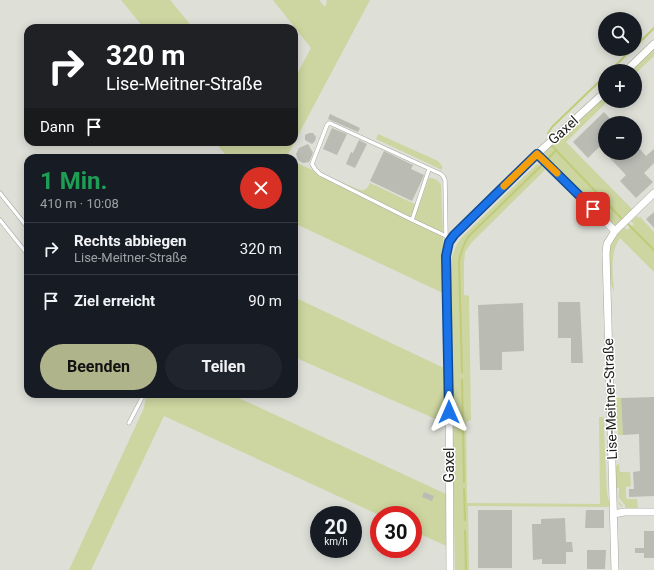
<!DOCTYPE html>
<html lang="de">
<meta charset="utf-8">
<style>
:root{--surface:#171b24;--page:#20242c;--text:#f1f3f6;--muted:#9ea1a6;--line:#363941;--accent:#afb48a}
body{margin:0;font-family:Roboto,sans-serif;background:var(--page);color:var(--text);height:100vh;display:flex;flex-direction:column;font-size:15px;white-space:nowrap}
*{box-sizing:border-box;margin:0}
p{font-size:13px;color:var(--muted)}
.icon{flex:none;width:22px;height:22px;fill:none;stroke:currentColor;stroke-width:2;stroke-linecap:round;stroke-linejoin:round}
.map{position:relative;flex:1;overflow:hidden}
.sheet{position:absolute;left:24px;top:154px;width:274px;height:244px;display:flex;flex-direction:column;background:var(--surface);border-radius:12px;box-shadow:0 2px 10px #0003}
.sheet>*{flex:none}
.top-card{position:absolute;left:24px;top:24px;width:274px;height:122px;border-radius:12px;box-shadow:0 2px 10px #0003;background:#202124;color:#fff;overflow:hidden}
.tools{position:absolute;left:598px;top:12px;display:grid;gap:8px}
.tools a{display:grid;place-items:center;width:44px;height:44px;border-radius:50%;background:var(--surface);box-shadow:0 2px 10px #0003;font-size:20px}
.speed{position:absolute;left:310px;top:506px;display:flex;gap:8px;font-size:20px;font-weight:700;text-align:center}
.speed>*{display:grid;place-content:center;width:52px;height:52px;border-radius:50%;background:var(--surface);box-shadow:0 2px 10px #0003;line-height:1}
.speed small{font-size:10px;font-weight:400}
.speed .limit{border:6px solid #d22;background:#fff;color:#111}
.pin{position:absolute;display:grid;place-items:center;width:34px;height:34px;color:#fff;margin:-17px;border-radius:8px;box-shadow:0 2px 6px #0006}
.me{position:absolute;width:44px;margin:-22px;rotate:0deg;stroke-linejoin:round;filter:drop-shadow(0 0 3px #0008)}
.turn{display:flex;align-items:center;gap:14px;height:84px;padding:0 16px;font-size:18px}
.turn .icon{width:52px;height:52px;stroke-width:2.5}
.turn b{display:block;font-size:28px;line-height:34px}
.then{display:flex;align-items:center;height:38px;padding:0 16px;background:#0003;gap:8px;font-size:15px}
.round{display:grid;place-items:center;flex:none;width:42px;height:42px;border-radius:21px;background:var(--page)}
.headline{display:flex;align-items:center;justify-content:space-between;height:68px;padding:0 16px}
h1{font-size:24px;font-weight:700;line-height:30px;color:#1e9e55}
.cta{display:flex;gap:8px;margin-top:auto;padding:8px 16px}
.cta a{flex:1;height:46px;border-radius:24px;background:var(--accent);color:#111;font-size:16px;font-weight:700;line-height:46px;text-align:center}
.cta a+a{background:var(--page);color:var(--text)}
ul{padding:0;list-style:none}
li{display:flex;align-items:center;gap:12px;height:52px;padding:0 16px;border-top:1px solid var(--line)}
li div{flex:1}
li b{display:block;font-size:15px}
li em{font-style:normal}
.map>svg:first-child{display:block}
</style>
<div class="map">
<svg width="654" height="570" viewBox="0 0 654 570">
<rect width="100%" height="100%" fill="#dedfd7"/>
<path fill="#cdd5a0" d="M121 0H170L193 28H144Z
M273 0H319L325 7 327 2 326 0H370L286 158H228L215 142H294V80L311 48Z
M654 47V56L635 74V71H629Z
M605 95V101H608L566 142 633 210 616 226 546 160 545 153V149Z
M378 134 438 161 442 166V170L376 139Z
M294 162 360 190C366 191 368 187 370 183L419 206 429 178C435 178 438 180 441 185L445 294 294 223Z
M537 164 541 165 545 170 471 243 465 252 464 263V295L469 296 471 420 466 422 467 503 600 504 599 417H604V429L607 493 610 505 609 507 468 506 469 570H455L451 375V270L452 257 456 246 462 237Z
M637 216 639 218 640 217 654 232V272L620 238C609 254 613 274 614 292L609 280V250C612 240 618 234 624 227L627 230 634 224 631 221Z
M294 297 446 369 447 424 294 357Z
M146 394H230L448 495 449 547 413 531V515H379L164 416 91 570H69L144 408Z
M614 398H621L623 435H618V426L614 424 613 399Z
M618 464H619L620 472H630L631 486 626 487V498L628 499H637L638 509 625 508V505L619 498V488H617L618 501 622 505V507C613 501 616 477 615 467Z"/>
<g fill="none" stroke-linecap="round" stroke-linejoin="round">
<path stroke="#c1cb78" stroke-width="2" d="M635 47 654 28
M610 71 632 49
M548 133 552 127 605 76
M552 146 623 220
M549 158 556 150
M627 223 654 250
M462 372 459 261C461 252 463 245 468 237L542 165
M462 380 464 482
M464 489 465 520
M465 531 466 570"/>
</g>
<path fill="#babbb3" d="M604 112 614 123H605V153L599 147 588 158 573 142Z
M330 114 360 128 358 132 328 119Z
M332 128 347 134 337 155 323 149Z
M309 133H313L316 137 315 141 312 144 305 140V135Z
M359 140 367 144 355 168 346 164 351 152 353 153Z
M308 144 313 153 309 162 303 163 298 160 296 154 299 148Z
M635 144 646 156 654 149V163L644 173 653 182 636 198 620 181 626 175 605 153H635Z
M384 151 413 165 411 169 424 175 421 182 412 201 370 181Z
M654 212V228L646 219Z
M558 302H580L583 363H571V338H558Z
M523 303 524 351 502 352V370H480L478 305Z
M654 397V496L629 497V489H634L633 472 640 471 639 434 623 435 621 398Z
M424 492 434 496 432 501 422 497Z
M478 510H512V568H478Z
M586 510H604V528H585Z
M565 518 566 542H572L573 552H566V564H542V559L533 560 532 524H541V519Z
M644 531H654V558H644V553H635V548H644Z
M587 550H606L605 569H587Z"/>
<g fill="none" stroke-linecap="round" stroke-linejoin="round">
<defs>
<path id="lane" d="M429 169 412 220 446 236
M0 193 28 228
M0 220 28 255
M412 220 320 174 315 169 312 164 327 125 329 123 332 124 441 174 443 176 445 180 446 236 449 242
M129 423 144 394"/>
<path id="street" d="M626 71 654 44
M537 154 615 231
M614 514 624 512H654
M450 570 449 381 446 256 449 242 454 235 537 154 605 92
M615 570 606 253 607 244 615 231 654 193"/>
</defs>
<use href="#lane" stroke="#a6a79f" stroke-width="4.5"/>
<use href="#street" stroke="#a6a79f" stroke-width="8"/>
<use href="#lane" stroke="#fff" stroke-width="3.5"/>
<use href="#street" stroke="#fff" stroke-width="7"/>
</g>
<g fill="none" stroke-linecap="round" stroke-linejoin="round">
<defs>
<path id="route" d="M449 412 446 256 449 242 454 235 537 154 593 209"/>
</defs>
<use href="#route" stroke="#114b97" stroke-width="10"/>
<use href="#route" stroke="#1a73e8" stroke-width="7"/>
<path stroke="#f59e0b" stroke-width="7" d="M504 186 537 154 557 173"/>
</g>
<g text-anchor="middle" stroke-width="3" stroke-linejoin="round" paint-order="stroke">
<g font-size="14" fill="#1b1b18" stroke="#fff">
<text transform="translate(563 130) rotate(-42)" y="5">Gaxel</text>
<text transform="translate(610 399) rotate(-92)" y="5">Lise-Meitner-Straße</text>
<text transform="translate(449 465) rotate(-90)" y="5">Gaxel</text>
</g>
</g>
</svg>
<div class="tools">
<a><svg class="icon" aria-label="search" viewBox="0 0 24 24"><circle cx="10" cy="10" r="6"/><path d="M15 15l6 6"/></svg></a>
<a>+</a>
<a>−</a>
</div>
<div class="speed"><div>20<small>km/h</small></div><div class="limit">30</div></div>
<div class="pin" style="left:593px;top:209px;background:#d93025"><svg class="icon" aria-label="arrive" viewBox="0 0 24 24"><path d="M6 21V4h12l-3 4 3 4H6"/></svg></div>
<svg class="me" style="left:449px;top:412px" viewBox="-20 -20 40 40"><path d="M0-17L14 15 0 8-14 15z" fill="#1a73e8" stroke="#fff" stroke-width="4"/></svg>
<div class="top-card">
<div class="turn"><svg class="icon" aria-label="right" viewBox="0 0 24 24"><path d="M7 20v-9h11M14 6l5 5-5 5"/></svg><div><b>320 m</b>Lise-Meitner-Straße</div></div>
<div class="then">Dann<svg class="icon" aria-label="arrive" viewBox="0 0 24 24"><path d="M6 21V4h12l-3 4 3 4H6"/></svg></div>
</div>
<section class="sheet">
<div class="headline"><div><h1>1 Min.</h1><p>410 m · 10:08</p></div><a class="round" style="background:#d93025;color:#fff"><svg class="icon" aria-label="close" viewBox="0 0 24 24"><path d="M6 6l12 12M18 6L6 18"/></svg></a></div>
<ul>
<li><svg class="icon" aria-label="right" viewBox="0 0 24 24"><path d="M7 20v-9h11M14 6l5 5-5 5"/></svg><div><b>Rechts abbiegen</b><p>Lise-Meitner-Straße</p></div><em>320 m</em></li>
<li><svg class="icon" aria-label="arrive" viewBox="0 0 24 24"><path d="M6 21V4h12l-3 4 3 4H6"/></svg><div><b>Ziel erreicht</b></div><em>90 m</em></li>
</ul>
<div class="cta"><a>Beenden</a><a>Teilen</a></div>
</section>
</div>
